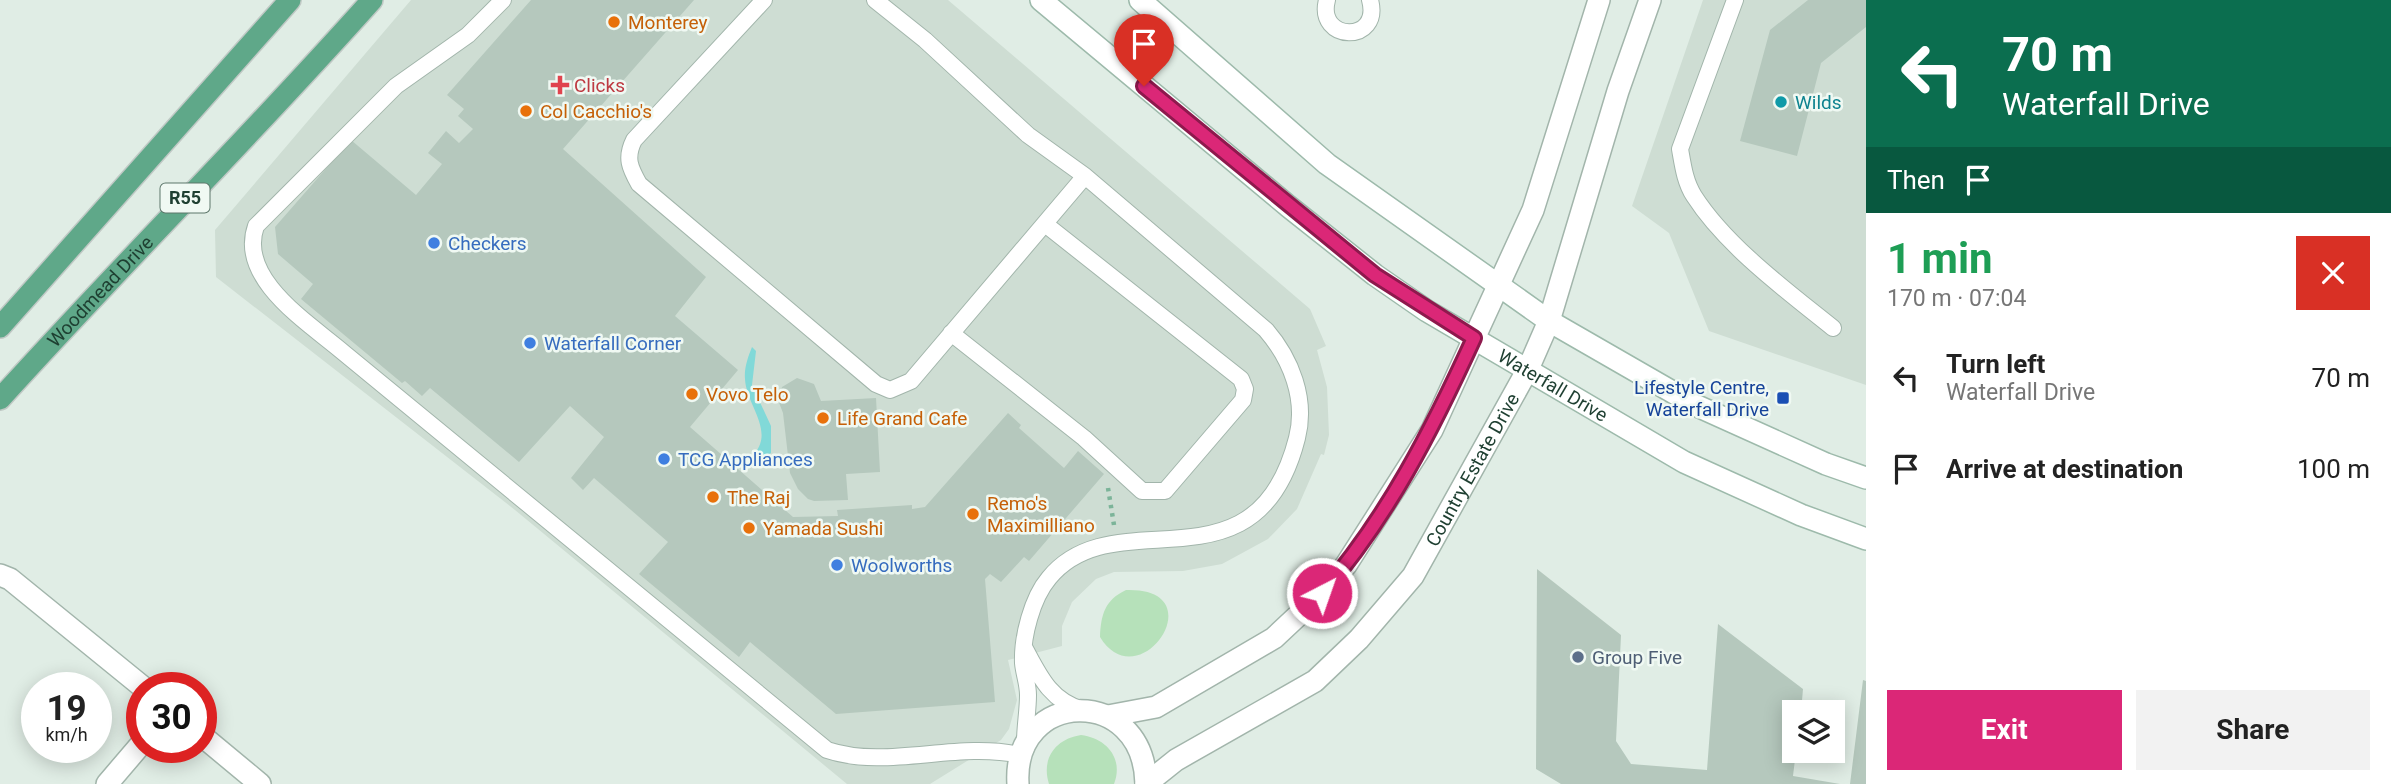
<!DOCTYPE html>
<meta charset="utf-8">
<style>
:root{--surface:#fff;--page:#f2f2f2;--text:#222;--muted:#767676;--accent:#db2777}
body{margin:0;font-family:Roboto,sans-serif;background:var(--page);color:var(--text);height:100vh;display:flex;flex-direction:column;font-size:26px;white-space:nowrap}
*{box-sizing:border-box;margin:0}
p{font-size:23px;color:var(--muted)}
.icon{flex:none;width:38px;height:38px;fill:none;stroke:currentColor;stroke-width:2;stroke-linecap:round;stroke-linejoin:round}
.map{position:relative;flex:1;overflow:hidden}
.panel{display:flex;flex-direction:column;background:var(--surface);width:525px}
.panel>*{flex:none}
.banner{background:#0b6e4f;color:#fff;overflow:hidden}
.fabs{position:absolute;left:1782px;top:700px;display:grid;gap:14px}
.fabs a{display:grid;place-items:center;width:63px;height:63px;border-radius:0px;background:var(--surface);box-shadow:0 4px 18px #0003;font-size:35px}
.speed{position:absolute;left:21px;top:672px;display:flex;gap:14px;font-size:35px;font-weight:700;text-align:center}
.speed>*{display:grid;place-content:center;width:91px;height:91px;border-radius:50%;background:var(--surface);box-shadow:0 4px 18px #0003;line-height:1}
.speed small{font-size:18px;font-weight:400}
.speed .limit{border:10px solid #d22;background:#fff;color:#111}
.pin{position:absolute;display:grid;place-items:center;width:60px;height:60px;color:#fff;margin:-72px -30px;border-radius:50% 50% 50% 0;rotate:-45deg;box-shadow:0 0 7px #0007}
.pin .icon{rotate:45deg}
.me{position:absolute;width:77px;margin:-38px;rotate:41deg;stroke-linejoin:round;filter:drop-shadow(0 0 5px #0008)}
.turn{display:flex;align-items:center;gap:24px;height:147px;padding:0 21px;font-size:32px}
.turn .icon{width:91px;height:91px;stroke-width:2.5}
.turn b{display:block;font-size:49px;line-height:60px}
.then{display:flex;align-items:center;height:66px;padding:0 21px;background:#0003;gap:14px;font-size:26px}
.round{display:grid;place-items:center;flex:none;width:74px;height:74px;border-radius:0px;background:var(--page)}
.head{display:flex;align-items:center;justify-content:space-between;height:119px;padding:0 21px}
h1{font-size:42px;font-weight:700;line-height:52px;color:#1e9e55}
.cta{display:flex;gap:14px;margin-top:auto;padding:14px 21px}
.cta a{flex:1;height:80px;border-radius:0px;background:var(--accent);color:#fff;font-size:28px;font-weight:700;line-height:80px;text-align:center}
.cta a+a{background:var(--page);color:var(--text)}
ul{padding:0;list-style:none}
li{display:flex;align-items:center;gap:21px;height:91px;padding:0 21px}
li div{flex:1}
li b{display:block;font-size:26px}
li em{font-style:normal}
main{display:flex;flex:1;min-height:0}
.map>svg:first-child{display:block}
</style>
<main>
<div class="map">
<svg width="1866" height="784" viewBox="0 0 1866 784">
<rect width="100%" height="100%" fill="#e0ede5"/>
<path fill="#ceddd3" d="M411 0H948L1310 309 1326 346 1317 350 1327 387 1329 435 1324 455 1321 454 1297 509 1268 539 1222 564 1183 571 1114 572 1096 579 1072 602 1062 626V646L1008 660 1017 700 1009 729 1001 740 930 784H847L515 510 216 277 215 230Z
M1703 0H1866V385L1709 331 1669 233 1632 206Z"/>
<path fill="#b6e1ba" d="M1126 590C1217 587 1139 701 1100 637 1101 614 1105 600 1126 590Z
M1081 735C1106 738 1124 758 1114 784H1049C1041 759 1055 739 1081 735Z"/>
<path fill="#81d9d8" d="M752 347 756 351 752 385 771 426V453L759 461 755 453C774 430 746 404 745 379 744 368 748 357 752 347Z"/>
<path fill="#b5c8bd" d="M531 0H694L563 149 706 277 675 316 738 370 690 427 793 517 838 516 837 510 912 505V509L925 507 1008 413 1021 425 1019 428 1064 468 1078 451 1104 474 1029 561 1024 557 1001 582 990 574 985 579 995 702 836 714 750 642 739 657 639 574 668 542 594 478 583 490 571 478 604 437 570 406 519 462 430 388 422 396 405 381 402 383 301 299 313 284 278 254 275 227 351 140 416 195 442 164 428 153 446 131 459 143 473 129 458 116 464 109 447 95Z
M1808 0H1866V27L1821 63 1797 156 1740 141 1770 30Z
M797 378 814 384 821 401 876 398 880 472 846 474 848 500 814 501 808 499 798 489 790 473 783 413 778 400 782 387Z
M1537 569 1621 635 1616 741 1631 764 1707 770 1718 624 1803 689 1801 712H1794L1796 751 1793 776 1840 784H1561L1536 769Z
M1863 680 1866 681V784H1850Z"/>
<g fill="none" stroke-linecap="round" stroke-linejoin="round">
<defs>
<path id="lane" d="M503 0 468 35 396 86 256 226C237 279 309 323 344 353L827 750C888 770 955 741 1020 755
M764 0 634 140C625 158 630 168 639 184L876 384 890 390 911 381 1085 176
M875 0 925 40 1028 135 1085 176 1266 330C1291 359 1307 399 1297 438 1256 600 1116 496 1049 578 1032 598 1022 637 1023 663 1024 674 1028 684 1028 695 1028 711 1025 726 1025 742
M1327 0C1316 42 1382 44 1370 0
M1735 0 1680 149C1683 166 1685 182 1694 196 1726 246 1787 291 1833 328
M951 333 1084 438 1142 491H1165L1243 400 1245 389 1241 379 1045 224
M1024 647C1039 675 1050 701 1083 710"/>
<g id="street">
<path d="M0 575 10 579 144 688"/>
<path d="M1108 716 1156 707 1274 638 1322 593 1346 565 1432 430 1533 210 1599 0"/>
<path d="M201 735 260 784"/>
<path d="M107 784 142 743"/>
<path d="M1018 784C1012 689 1144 684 1146 784"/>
<path id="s1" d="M1146 784 1176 760 1315 681 1359 639 1413 576 1528 369 1549 321 1618 91 1650 0"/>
</g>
<g id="secondary">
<path id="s2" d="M1041 0 1288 206 1375 275 1427 311 1684 462 1801 515 1866 539"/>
<path d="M1140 0 1327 164 1549 321 1695 405 1826 464 1866 478"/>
</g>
<g id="primary">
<path d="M0 327 290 0"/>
<path id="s3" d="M0 399C122 264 251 136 372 0"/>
</g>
</defs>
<use href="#lane" stroke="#a2b5ab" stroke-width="18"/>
<use href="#street" stroke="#a2b5ab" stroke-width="24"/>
<use href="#secondary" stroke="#9dbaab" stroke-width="24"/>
<use href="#primary" stroke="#c0c9c5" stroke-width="24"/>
<path stroke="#7cb499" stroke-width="4.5" stroke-dasharray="3.5 5" stroke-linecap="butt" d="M1108 488 1114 525"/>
<use href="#lane" stroke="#fff" stroke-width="16"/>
<use href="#street" stroke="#fff" stroke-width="21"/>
<use href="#secondary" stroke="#fff" stroke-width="21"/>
<use href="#primary" stroke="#5fa889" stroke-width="21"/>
</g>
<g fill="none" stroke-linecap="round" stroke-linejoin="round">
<defs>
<path id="route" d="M1144 86 1375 275 1474 338C1432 430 1388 517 1322 593"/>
</defs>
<use href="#route" stroke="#8e194d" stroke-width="18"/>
<use href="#route" stroke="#db2777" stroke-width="12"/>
</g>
<g fill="#e8710a" stroke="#f0f9f3" stroke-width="2.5">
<circle cx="614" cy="22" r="7"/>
<circle cx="526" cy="111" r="7"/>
<circle cx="692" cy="394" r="7"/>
<circle cx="823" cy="418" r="7"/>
<circle cx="713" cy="497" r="7"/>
<circle cx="973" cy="514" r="7"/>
<circle cx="749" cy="528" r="7"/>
</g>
<path fill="#e0444e" stroke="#f0f9f3" stroke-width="2.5" d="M556.5 74.5h7v7h7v7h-7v7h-7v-7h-7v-7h7z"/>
<circle fill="#0f9aa8" stroke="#f0f9f3" stroke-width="2.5" cx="1781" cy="102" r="7"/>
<g fill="#3f7fe0" stroke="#f0f9f3" stroke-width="2.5">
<circle cx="434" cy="243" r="7"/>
<circle cx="530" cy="343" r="7"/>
<circle cx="664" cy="459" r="7"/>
<circle cx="837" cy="565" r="7"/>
</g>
<rect fill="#1a4fb4" stroke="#f0f9f3" stroke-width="2.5" x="1776" y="391" width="14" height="14" rx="3.5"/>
<circle fill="#5c6f8a" stroke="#f0f9f3" stroke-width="2.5" cx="1578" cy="657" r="7"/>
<g text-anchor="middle" stroke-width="5" stroke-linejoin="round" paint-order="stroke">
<rect fill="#f0f9f3" stroke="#5d776b" stroke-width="2" x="160.5" y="183.5" width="49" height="29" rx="5"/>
<g font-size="18" font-weight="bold" fill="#1e3f31">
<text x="185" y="204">R55</text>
</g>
<g font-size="19" fill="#c56008" stroke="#f0f9f3" text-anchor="start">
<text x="628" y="29">Monterey</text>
<text x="540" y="118">Col Cacchio's</text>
<text x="706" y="401">Vovo Telo</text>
<text x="837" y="425">Life Grand Cafe</text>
<text x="727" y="504">The Raj</text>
<text x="987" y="510">Remo's<tspan x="987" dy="22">Maximilliano</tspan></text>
<text x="763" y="535">Yamada Sushi</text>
</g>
<g font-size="19" fill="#be3a42" stroke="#f0f9f3" text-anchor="start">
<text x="574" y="92">Clicks</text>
</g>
<g font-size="19" fill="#0d838f" stroke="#f0f9f3" text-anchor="start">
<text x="1795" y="109">Wilds</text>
</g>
<g font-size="19" fill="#366cbe" stroke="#f0f9f3" text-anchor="start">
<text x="448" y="250">Checkers</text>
<text x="544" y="350">Waterfall Corner</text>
<text x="678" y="466">TCG Appliances</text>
<text x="851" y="572">Woolworths</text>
</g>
<g font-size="19" fill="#1e3f31" stroke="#f0f9f3">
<text dy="7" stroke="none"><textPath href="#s3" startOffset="147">Woodmead Drive</textPath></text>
<text dy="7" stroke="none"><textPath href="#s2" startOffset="642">Waterfall Drive</textPath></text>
<text dy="7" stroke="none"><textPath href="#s1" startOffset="464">Country Estate Drive</textPath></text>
</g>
<g font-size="19" fill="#164399" stroke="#f0f9f3" text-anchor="end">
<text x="1769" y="394">Lifestyle Centre,<tspan x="1769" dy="22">Waterfall Drive</tspan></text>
</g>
<g font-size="19" fill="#4e5e75" stroke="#f0f9f3" text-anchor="start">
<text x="1592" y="664">Group Five</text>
</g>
</g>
</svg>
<div class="fabs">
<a><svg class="icon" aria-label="layers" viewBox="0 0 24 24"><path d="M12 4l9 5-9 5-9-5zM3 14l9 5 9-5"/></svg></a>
</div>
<div class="speed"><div>19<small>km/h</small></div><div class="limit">30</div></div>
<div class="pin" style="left:1144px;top:86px;background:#d93025"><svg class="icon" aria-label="arrive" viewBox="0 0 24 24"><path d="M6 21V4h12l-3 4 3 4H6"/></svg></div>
<svg class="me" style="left:1322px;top:593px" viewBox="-20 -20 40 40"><circle r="17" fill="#db2777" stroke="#fff" stroke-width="3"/><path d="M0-11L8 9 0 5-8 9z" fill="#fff"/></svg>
</div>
<section class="panel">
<div class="banner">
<div class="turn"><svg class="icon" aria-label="left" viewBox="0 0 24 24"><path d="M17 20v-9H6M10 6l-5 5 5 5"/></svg><div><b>70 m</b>Waterfall Drive</div></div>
<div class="then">Then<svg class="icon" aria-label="arrive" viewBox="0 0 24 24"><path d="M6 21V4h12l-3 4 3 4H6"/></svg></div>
</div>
<div class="head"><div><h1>1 min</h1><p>170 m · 07:04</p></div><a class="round" style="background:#d93025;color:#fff"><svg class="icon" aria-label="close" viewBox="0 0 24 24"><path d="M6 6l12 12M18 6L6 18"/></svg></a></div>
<ul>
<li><svg class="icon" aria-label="left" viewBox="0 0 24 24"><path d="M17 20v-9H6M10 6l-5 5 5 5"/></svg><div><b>Turn left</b><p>Waterfall Drive</p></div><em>70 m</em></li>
<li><svg class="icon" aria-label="arrive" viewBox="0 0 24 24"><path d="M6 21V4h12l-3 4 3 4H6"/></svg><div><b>Arrive at destination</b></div><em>100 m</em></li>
</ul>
<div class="cta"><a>Exit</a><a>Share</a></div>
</section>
</main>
